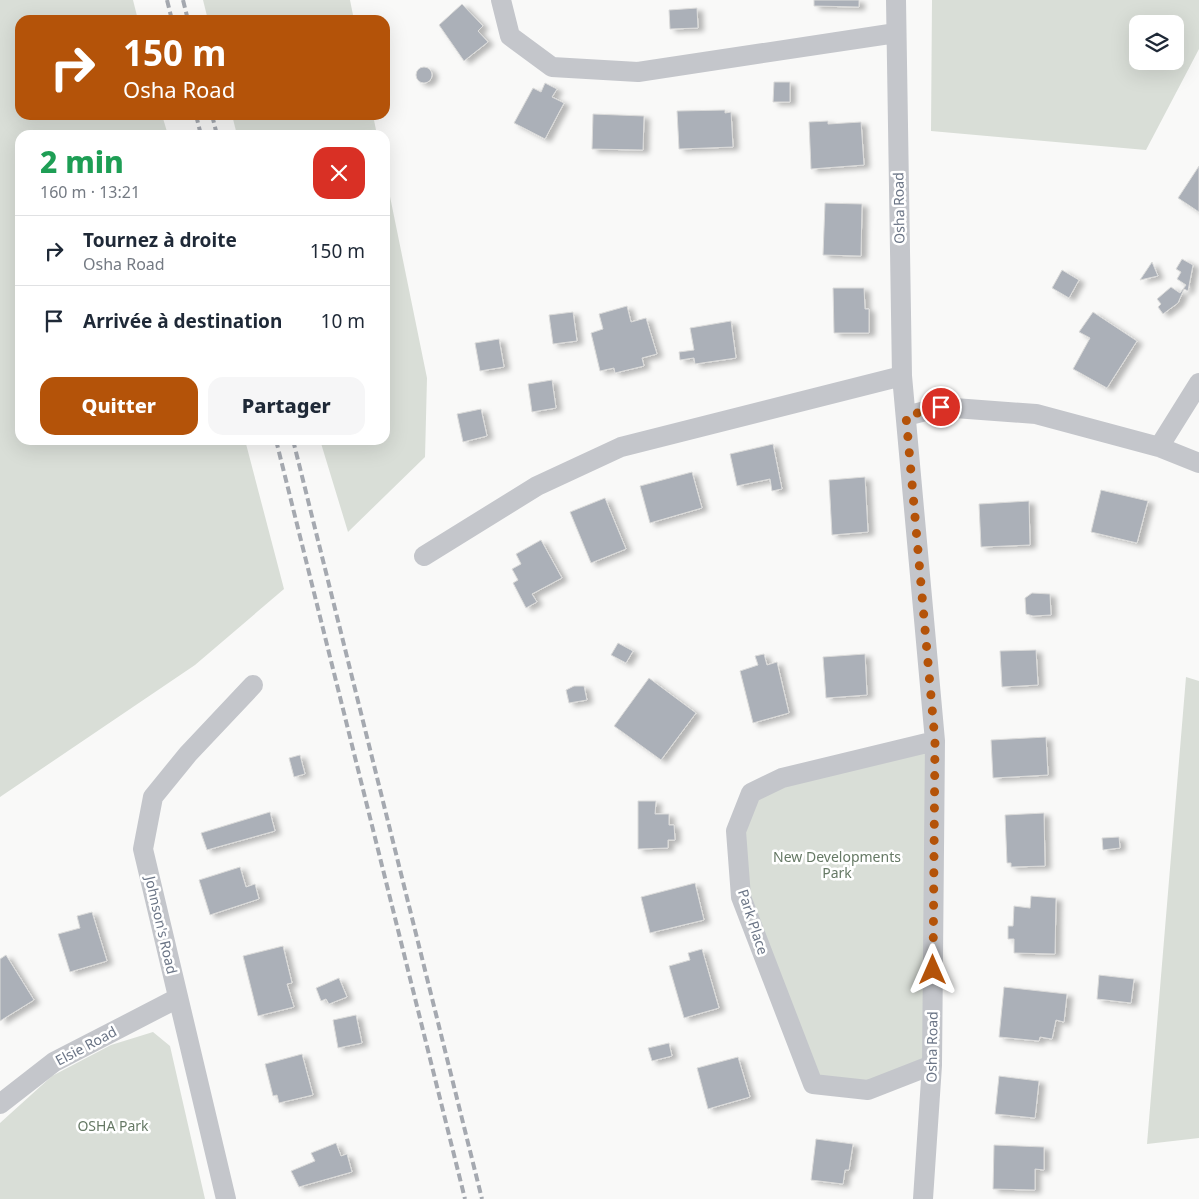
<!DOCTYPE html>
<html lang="fr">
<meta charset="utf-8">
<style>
:root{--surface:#fff;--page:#f6f6f7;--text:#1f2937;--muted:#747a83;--line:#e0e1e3;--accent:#b45309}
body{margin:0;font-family:"Noto Sans",sans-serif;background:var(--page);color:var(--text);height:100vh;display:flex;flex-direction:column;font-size:19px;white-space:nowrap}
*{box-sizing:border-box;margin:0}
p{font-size:16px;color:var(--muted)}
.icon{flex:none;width:28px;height:28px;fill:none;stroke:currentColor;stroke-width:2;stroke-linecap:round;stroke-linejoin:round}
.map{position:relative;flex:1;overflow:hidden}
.drawer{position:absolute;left:15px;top:130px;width:375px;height:315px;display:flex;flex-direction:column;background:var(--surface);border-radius:15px;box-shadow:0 5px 20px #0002}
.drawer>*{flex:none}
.banner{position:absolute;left:15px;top:15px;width:375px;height:105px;border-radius:15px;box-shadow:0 5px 20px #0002;background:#b45309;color:#fff;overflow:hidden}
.controls{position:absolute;left:1129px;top:15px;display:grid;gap:10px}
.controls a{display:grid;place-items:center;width:55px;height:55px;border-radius:10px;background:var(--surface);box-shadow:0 5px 20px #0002;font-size:25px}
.pin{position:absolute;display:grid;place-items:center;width:42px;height:42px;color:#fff;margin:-21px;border:2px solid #fff;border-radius:50%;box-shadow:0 1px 5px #0007}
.me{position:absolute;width:55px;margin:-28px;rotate:0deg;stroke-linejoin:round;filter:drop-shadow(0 0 4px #0008)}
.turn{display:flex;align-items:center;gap:18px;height:105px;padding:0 25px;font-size:22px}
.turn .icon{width:65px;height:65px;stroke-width:2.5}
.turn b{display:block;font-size:35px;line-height:42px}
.round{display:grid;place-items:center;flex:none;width:52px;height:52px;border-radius:15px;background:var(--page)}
.head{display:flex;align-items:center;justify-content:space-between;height:85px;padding:0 25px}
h1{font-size:30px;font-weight:800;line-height:38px;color:#1e9e55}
.primary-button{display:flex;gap:10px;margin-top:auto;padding:10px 25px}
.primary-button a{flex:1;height:58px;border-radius:15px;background:var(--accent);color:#fff;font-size:20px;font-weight:800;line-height:58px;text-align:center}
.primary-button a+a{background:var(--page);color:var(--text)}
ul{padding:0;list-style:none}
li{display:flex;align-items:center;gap:15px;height:70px;padding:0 25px;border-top:1px solid var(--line)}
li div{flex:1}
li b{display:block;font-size:19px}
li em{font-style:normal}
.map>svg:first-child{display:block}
</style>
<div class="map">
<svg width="1199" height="1199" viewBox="0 0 1199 1199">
<defs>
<filter id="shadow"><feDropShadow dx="5.5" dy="3" stdDeviation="2.5" flood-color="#0004"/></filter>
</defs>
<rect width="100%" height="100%" fill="#f9f9f8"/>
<path fill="#d9ded7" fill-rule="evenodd" d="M0 0H133L138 20H20V115H162L168 135H20V440H245L284 589 195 665 0 797Z
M203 0H350L354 20H208Z
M932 0H1199V49L1146 150 931 131ZM1138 24H1175V61H1138Z
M232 115H373L377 135H237Z
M385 172 427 378 425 457 348 532 320 440H385Z
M1186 677 1199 681V1138L1147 1144Z
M935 741 932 1065 868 1090 813 1084 741 897 736 831 751 793Z
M153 1032 170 1046 205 1199H0V1123L52 1076 111 1045Z"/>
<path fill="#abb0b8" stroke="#dbdbda" filter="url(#shadow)" d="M814 0H859V7L814 6Z
M462 4 483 26 478 31 488 42 464 61 439 25Z
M697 8 698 28 670 29 669 10Z
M416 75a8 8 0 1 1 16 0a8 8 0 1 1-16 0Z
M774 82H790V102H773Z
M545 83 557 89 552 97 564 103 545 139 514 123 533 88 541 92Z
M725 110V113L731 112 733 147 679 149 677 111Z
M593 114 644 116 643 150 592 149Z
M828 121V124L861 122 864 165 811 169 809 122Z
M1199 166V212L1178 198Z
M825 203 862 204 861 256 823 255Z
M1182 259 1193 265 1188 291 1184 289 1178 303 1163 314 1158 307 1161 304 1157 299 1171 287 1180 293 1186 285 1177 279 1181 272 1176 269Z
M1152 262 1158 276 1140 280Z
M1062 270 1079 280 1069 298 1052 288Z
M833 288H864L865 309H869V333H834Z
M627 306 631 322 646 318 657 354 642 358 644 366 615 373 614 368 600 371 591 333 603 329 599 314Z
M573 312 577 341 553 344 549 315Z
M1093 312 1137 341 1107 388 1073 369 1090 338 1079 332Z
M731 321 736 358 695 364 694 358 680 360 679 352 694 350 690 328Z
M499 339 504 367 480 371 475 343Z
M552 380 556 408 532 412 528 384Z
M481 409 487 436 463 442 457 414Z
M773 444 782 489 772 491 770 479 737 486 730 454Z
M692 472 702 508 650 523 640 486Z
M865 477 868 532 832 535 829 480Z
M1101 490 1148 501 1137 543 1091 532Z
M605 498 626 549 591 563 570 512Z
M1029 501 1030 545 981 547 979 504Z
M541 540 562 578 532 594 537 602 526 608 513 583 518 580 512 569 521 564 516 554Z
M1032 593 1050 594 1051 615 1033 616 1026 614 1025 598Z
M618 643 633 651 626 663 611 655Z
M1036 650 1038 685 1002 687 1000 651Z
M764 654 767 665 777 662 789 713 753 723 740 671 758 665 755 656Z
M865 654 867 695 826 698 823 657Z
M649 678 696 713 661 760 614 726Z
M574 686H584L587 700 569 703 566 690Z
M1046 737 1048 775 993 778 991 740Z
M300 755 305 774 294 777 289 758Z
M638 801H656L655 814H669V825H674L675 840H668V848L638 849Z
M270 812 275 831 207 850 201 833Z
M1044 813 1045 866 1011 867V863H1007L1005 815Z
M1119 837 1120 848 1103 850 1102 838Z
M240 867 246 887 255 884 259 899 210 915 199 880Z
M695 883 704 920 650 933 641 897Z
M1031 896 1056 898 1055 954 1014 953V939H1008V926H1013L1014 906 1030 908Z
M92 912 107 961 70 972 58 934 80 928 77 916Z
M283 946 292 983 287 984 294 1007 258 1016 243 956Z
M702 949 719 1008 684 1018 669 966 690 960 688 953Z
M6 955 34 1000 0 1021V959Z
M1099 975 1134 979 1131 1003 1097 999Z
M339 978 347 997 329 1004 326 999 321 1001 316 988Z
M1004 987 1067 994 1064 1022 1056 1020 1052 1039 1040 1037 1039 1041 999 1037Z
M356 1015 362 1043 338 1048 333 1020Z
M669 1043 672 1056 652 1061 648 1048Z
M302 1054 313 1095 279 1103 277 1095 273 1096 265 1064Z
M738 1057 750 1097 708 1109 697 1068Z
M999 1076 1039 1081 1035 1118 995 1114Z
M816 1139 853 1144 849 1170H845L843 1184 811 1180Z
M336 1143 341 1156 347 1154 352 1172 299 1187 291 1171 315 1161 311 1153Z
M994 1145 1044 1147V1170L1035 1169V1190L993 1189Z"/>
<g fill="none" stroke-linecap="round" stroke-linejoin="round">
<path stroke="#c4c6cb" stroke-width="20" d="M501 0 510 36 552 67 638 72 896 33
M896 0 902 376 935 741 932 1065 923 1199
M906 416 941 407 1036 414 1159 447 1199 383
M1159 447 1199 463
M424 556 537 486 621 447 902 376
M932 1065 868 1090 813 1084 741 897 736 831 751 793 782 778 935 741
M0 1104 54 1062 178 998
M226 1199 143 849 153 797 188 754 253 685"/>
<path stroke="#a5a9b0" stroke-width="4" stroke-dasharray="8 4" stroke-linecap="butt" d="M167 0 172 20
M183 0 188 20
M196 115 201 135
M212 115 217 135
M276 440 465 1199
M293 440 482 1199"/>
</g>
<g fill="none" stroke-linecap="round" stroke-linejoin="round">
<path stroke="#b45309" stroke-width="9" stroke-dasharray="0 16.2" d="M933 970 935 741 906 416 941 407"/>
</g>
<g text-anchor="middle" stroke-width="5" stroke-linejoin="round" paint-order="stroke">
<g font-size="14" fill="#6b7586" stroke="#fff">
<text transform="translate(899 208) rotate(-91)" y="5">Osha Road</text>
<text transform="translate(753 922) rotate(72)" y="5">Park Place</text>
<text transform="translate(161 925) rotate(77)" y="5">Johnson's Road</text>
<text transform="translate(86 1046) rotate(-28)" y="5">Elsie Road</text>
<text transform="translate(932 1047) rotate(-89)" y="5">Osha Road</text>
</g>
<g font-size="14" fill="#667965" stroke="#fff">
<text x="837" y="862">New Developments<tspan x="837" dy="16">Park</tspan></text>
<text x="113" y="1131">OSHA Park</text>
</g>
</g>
</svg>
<div class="controls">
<a><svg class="icon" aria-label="layers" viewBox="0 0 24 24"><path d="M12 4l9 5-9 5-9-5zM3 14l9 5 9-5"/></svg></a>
</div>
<div class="pin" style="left:941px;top:407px;background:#d93025"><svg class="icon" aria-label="arrive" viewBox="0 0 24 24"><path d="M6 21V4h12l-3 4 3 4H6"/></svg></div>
<svg class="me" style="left:933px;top:970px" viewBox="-20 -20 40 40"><path d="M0-17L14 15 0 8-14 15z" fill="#b45309" stroke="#fff" stroke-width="4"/></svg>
<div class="banner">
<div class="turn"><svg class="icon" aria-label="right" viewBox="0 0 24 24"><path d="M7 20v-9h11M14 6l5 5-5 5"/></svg><div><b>150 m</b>Osha Road</div></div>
</div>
<section class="drawer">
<div class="head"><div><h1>2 min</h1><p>160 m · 13:21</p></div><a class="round" style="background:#d93025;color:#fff"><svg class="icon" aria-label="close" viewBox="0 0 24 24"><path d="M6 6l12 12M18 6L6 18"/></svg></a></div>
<ul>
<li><svg class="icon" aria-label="right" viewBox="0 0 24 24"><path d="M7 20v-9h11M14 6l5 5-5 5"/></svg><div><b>Tournez à droite</b><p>Osha Road</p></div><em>150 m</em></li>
<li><svg class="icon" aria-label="arrive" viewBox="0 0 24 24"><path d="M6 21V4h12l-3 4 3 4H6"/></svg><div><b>Arrivée à destination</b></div><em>10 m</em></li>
</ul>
<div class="primary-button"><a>Quitter</a><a>Partager</a></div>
</section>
</div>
